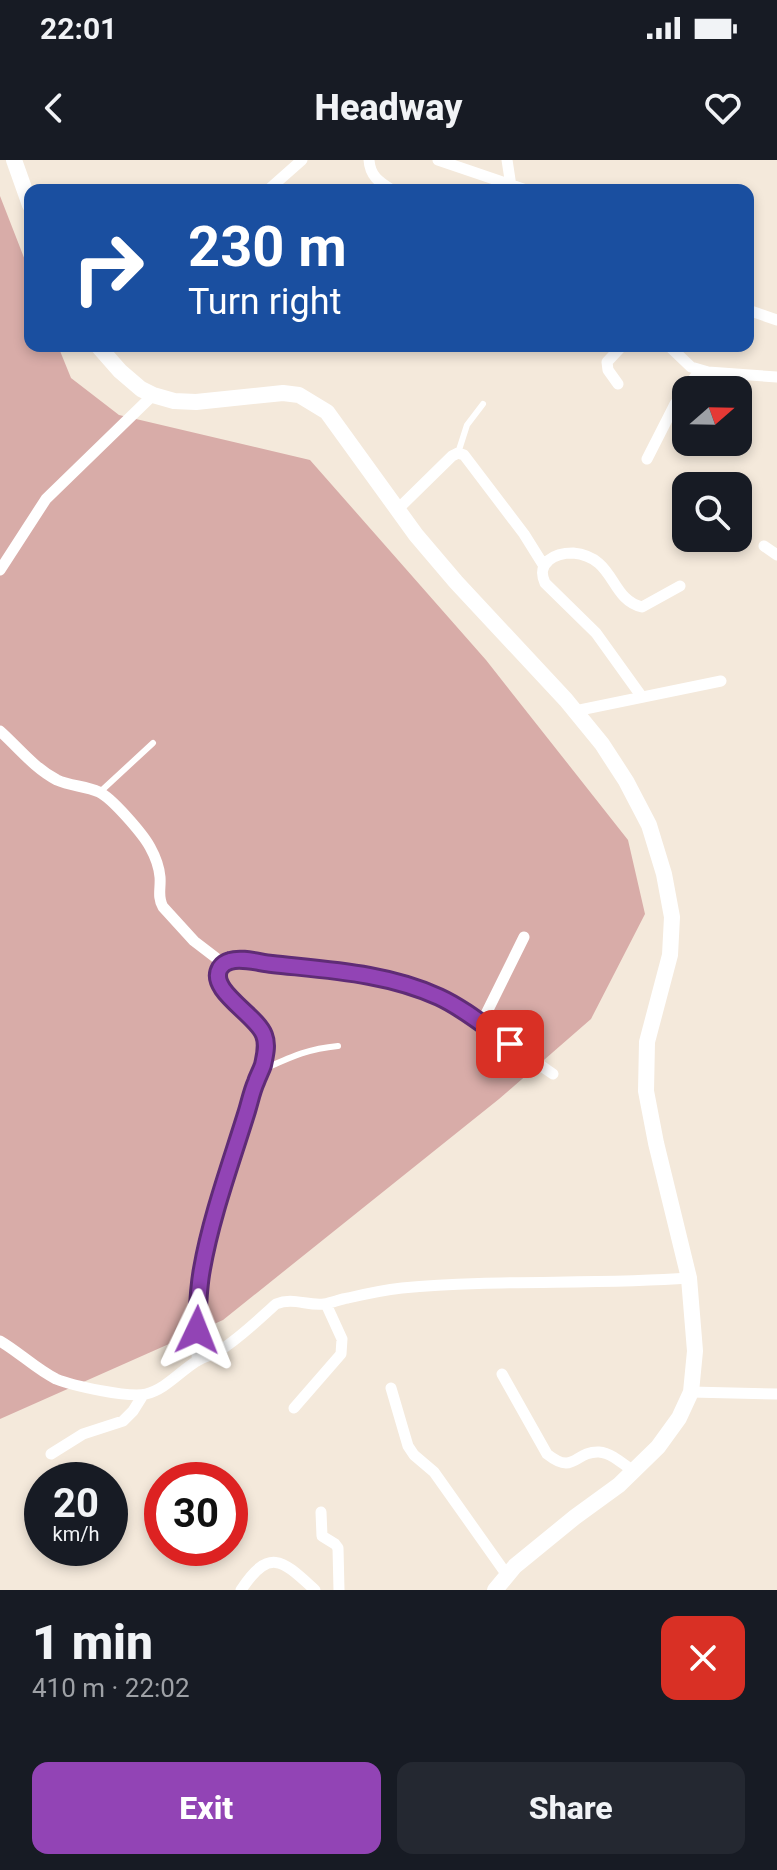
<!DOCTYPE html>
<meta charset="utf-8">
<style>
:root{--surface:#171b24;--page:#242831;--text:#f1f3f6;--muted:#9ea1a6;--accent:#9244b5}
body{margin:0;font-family:Roboto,sans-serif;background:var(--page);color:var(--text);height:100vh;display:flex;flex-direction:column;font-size:30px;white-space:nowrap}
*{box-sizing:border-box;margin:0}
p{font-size:26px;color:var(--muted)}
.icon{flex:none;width:44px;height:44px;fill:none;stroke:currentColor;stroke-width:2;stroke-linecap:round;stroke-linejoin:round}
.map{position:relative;height:1430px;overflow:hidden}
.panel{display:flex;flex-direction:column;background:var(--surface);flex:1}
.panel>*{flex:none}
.guide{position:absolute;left:24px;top:24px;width:730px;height:168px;border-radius:16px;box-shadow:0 4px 12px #0003;background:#1a4fa0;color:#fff;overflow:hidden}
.needle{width:52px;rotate:70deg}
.fabs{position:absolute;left:672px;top:216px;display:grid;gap:16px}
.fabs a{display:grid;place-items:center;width:80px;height:80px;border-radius:16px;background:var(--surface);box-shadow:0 4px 12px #0003;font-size:40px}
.speed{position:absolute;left:24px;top:1302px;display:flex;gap:16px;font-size:40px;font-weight:700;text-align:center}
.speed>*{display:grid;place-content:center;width:104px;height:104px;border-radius:50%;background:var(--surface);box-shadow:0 4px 12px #0003;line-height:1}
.speed small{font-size:20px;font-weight:400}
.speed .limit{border:12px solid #d22;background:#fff;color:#111}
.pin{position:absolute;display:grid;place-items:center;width:68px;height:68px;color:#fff;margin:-34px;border-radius:16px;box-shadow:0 4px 12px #0006}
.me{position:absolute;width:88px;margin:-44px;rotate:2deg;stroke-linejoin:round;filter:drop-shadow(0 0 6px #0008)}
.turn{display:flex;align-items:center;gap:28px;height:168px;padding:0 32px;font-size:36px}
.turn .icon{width:104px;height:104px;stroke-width:2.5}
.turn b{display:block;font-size:56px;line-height:68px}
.round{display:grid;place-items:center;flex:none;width:84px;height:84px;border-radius:16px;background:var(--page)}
.headline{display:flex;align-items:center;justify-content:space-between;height:136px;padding:0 32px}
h1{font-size:48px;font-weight:800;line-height:60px}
.primary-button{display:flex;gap:16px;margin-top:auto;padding:16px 32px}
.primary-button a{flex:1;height:92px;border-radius:16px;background:var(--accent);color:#fff;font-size:32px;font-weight:800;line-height:92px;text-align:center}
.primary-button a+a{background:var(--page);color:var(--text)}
.status{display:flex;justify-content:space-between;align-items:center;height:56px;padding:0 40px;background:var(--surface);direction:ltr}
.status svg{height:22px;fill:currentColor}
header{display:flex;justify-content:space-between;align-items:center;height:104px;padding:0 32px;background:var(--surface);font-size:36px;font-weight:800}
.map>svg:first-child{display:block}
</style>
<div class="status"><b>22:01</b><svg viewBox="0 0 49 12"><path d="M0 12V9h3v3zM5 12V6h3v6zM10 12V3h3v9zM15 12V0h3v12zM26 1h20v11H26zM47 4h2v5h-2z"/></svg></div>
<header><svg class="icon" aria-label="back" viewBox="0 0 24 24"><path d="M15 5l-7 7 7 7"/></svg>Headway<svg class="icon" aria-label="heart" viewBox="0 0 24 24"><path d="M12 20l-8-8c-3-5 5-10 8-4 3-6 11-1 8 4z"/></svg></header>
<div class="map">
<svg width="777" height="1430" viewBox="0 0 777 1430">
<rect width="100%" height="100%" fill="#f4e9db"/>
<path fill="#d8aca8" d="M0 36 30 113V186H58L71 218 119 255 310 300 486 500 628 680 645 754 591 859 499 939 223 1160 0 1259Z"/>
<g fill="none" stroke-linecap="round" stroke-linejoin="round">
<path stroke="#fff" stroke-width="6" d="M458 293 467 265 483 244
M100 632 153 583
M262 910C291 897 307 889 338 886"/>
<path stroke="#fff" stroke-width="11" d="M369 0C370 16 379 22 392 30
M438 0 526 30
M507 0 511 26
M268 30 302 0
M748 150 777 160
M669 186 691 207 708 212 777 217
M618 224 608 210 607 202 622 186
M647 299 675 244 700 210
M397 350 452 296 458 293 464 295 524 374 544 406
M764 386 777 395
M0 410 46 339 153 235
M642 537 596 473 545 423C541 414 541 407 549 400 555 395 565 393 573 393 616 397 609 439 642 447L680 426
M575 551 721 521
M0 571C18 587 34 608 57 620 70 626 86 626 99 632 112 638 143 674 150 687 155 696 159 706 160 717 161 728 157 737 163 747L194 781 224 804
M481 864 524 777
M0 1181C19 1192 36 1209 56 1219 73 1226 129 1238 146 1234 166 1229 180 1211 197 1201 204 1197 212 1195 219 1191 240 1178 258 1160 276 1144 293 1137 307 1146 324 1144 332 1143 340 1139 348 1138 365 1134 384 1130 402 1128 497 1119 593 1125 689 1118
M197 1201 198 1139 202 1108 210 1074 256 921C293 852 210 847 219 813 220 807 225 802 231 801 244 798 261 803 274 804 327 810 394 814 442 838 458 846 473 858 488 869 509 884 531 899 553 914
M502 1214 547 1294C575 1316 574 1291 599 1292 612 1293 623 1304 633 1311
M391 1228 408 1286 414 1295 434 1312 507 1415
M691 1232 777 1234
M294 1248 341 1194 342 1179 326 1144
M51 1294 83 1274 123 1261 133 1251 143 1235
M321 1352 322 1376 335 1384 338 1388 339 1430
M241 1430C270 1386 283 1401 315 1430"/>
<path stroke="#fff" stroke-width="16" d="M14 0 30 45
M98 186 120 211 141 229 153 235 174 241 196 242 283 233 299 235 327 252 416 375 456 422 566 540 602 584 626 621 649 665 664 714 672 757 670 795 647 882 646 931 656 983 689 1118 695 1191 691 1232 679 1258 658 1287 619 1325 575 1357 515 1406 495 1430"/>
</g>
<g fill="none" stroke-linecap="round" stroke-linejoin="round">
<defs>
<path id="route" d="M197 1170C198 1150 198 1130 202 1109 211 1057 231 1003 247 951 250 941 252 931 256 922 258 916 261 911 263 905 265 895 268 885 264 875 257 855 207 830 220 808 222 805 226 802 230 801 242 797 260 803 272 804 327 810 388 813 439 837 465 849 487 868 510 884"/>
</defs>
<use href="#route" stroke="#5f2c76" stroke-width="20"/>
<use href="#route" stroke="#9244b5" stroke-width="14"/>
</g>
</svg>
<div class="fabs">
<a><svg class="needle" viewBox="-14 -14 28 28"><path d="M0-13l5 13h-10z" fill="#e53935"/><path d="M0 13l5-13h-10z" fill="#9ea1a6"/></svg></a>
<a><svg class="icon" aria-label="search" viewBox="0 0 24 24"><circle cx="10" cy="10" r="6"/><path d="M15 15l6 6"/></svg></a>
</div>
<div class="speed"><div>20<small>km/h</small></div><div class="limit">30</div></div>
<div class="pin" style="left:510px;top:884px;background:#d93025"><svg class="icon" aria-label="arrive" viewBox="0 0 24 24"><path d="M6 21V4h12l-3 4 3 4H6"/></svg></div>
<svg class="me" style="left:197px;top:1170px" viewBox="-20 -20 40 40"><path d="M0-17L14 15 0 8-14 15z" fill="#9244b5" stroke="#fff" stroke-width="4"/></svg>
<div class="guide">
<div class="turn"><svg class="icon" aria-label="right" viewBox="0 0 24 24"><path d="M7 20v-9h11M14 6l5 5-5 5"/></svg><div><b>230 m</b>Turn right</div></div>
</div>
</div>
<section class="panel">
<div class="headline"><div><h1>1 min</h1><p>410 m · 22:02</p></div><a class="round" style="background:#d93025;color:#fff"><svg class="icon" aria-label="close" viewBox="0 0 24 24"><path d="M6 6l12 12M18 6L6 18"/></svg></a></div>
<div class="primary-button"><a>Exit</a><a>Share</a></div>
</section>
